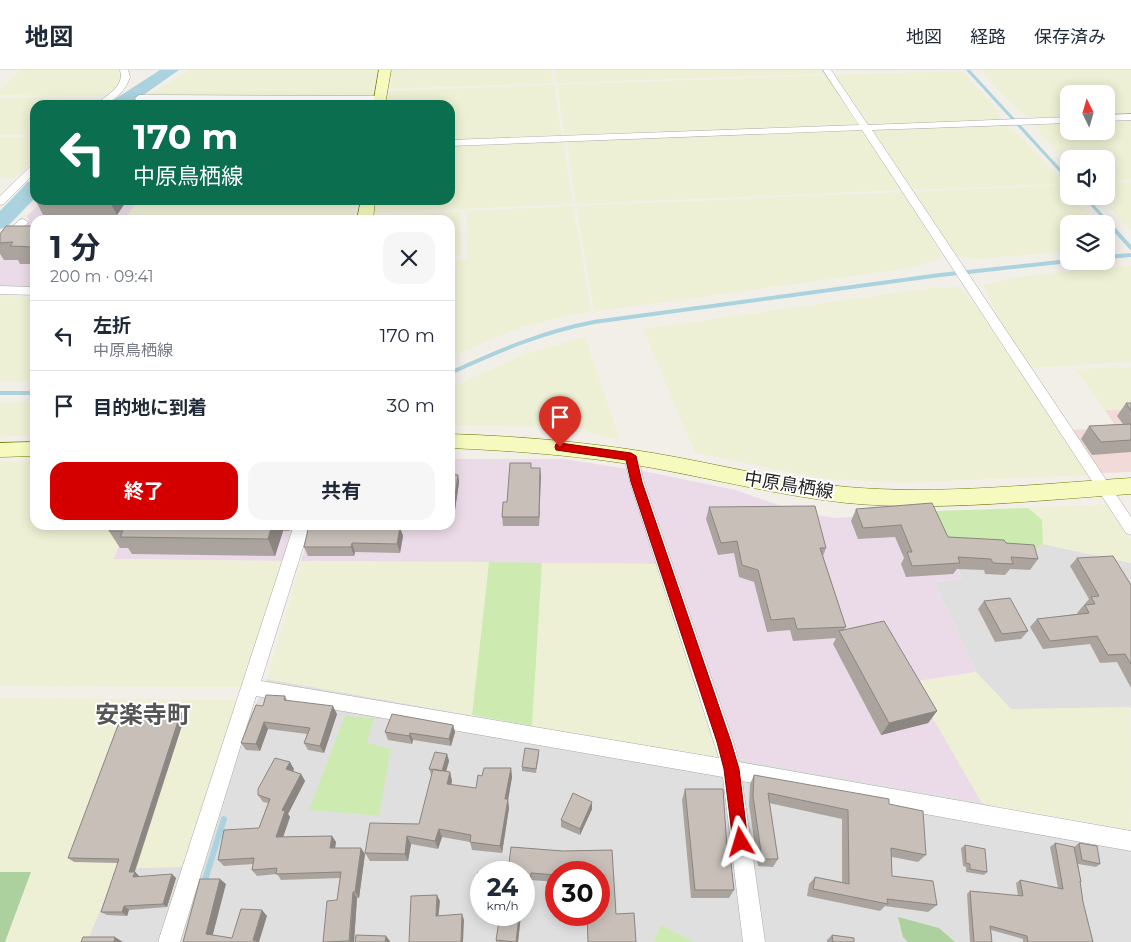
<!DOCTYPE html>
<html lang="ja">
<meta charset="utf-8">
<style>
:root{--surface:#fff;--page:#f6f6f7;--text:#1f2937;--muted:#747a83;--line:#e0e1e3;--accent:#d40000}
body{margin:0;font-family:Montserrat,"Noto Sans JP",sans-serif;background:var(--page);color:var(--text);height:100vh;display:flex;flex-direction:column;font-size:19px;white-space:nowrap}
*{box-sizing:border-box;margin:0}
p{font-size:16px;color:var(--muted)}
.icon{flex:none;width:28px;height:28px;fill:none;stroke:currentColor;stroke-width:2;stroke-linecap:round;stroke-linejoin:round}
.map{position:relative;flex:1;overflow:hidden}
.panel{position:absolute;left:30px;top:145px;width:425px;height:315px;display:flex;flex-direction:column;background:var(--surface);border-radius:15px;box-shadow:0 2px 12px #0003}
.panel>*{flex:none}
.top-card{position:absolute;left:30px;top:30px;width:425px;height:105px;border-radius:15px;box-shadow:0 2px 12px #0003;background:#0b6e4f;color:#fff;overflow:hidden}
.needle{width:32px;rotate:355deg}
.controls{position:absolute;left:1060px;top:15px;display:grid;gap:10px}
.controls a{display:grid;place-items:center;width:55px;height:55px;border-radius:10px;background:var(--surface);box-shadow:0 2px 12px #0003;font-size:25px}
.speed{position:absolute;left:470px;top:791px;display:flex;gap:10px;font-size:25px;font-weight:700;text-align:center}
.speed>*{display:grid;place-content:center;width:65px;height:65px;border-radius:50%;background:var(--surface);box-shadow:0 2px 12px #0003;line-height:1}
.speed small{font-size:12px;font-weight:400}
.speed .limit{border:8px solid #d22;background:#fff;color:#111}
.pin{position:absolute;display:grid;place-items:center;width:42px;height:42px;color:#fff;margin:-51px -21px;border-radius:50% 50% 50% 0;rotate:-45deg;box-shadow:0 0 5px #0007}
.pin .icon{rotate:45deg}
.me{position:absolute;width:55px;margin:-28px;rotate:353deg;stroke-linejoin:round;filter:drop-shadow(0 0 4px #0008)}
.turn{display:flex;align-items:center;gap:18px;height:105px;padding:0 20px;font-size:22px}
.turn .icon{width:65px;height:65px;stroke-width:2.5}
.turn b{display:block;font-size:35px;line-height:42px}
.round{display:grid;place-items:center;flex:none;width:52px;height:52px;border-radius:15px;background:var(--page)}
.head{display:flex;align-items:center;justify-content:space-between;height:85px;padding:0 20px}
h1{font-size:30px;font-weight:700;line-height:38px}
.action{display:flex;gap:10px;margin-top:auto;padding:10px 20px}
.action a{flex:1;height:58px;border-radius:15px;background:var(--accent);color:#fff;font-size:20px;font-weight:700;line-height:58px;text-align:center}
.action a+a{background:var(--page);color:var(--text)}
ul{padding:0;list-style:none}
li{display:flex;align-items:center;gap:15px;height:70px;padding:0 20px;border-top:1px solid var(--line)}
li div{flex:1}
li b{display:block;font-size:19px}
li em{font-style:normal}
header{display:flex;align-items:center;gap:30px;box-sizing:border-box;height:70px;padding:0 25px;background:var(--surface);border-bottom:1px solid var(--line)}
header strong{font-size:24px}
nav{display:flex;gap:28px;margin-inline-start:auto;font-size:18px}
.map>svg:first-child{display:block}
</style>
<header>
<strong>地図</strong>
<nav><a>地図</a><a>経路</a><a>保存済み</a></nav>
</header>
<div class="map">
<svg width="1131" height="872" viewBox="0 0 1131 872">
<rect width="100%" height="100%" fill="#f2efe9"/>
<path fill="#e0dfdf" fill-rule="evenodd" d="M948 471 1033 481 1043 474 1131 493V638L1011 639 976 602 935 512 962 509Z
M267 609 722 690 739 689 982 733 1131 772V872H87L117 798 184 797ZM481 802H524V845H481ZM556 802H599V845H556Z"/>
<path fill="#f2dad9" d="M1131 339V402L1097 403 1070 360 1117 358 1105 340Z"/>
<path fill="#ebdbe8" d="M43 130H137L125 150H35V217H0V183L29 151 27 146Z
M450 389H564L628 399 660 494 301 491 312 455H450Z
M638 400 736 420 798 442 835 448 934 441 962 509 935 512 976 602 912 612 982 733 739 689Z
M128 455H294L283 491 113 489Z"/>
<path fill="#eef0d5" d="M20 0H118L120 7 115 19 103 26 0 25V19Z
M190 0H377L373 28 148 25Z
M392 0H551L553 13 390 19Z
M555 0H824L827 4 557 13Z
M981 0H1131V45L1106 46V24H1069V47L1029 48 1017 39Z
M962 1 998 41 999 50 868 55H866L834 5Z
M827 5 860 54 857 56 565 67 557 15Z
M554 15 562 67 450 71V35H387L389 21Z
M0 28H50L101 29 93 35H35V65H0Z
M146 29 372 31V35H138Z
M1131 49V110L1106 111V89H1069V93L1041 65 1036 52 1069 51V61H1106V50Z
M1000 53 1019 65 1064 114 910 120 870 60Z
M861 59 864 60 903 120 576 134 567 70Z
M0 67H35V89L15 108H0Z
M563 71 573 134 374 143 376 130H450V75Z
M1131 112V160L1099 126H1106V113Z
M1063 115 1069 121V126H1073L1098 154H1069V181L979 189 956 186 913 122Z
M904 122 943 188 909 198 666 232 597 241 593 236 577 136Z
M137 130H356L353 150H125Z
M573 136 591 242 569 245 516 259 450 287V190L467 189V141Z
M460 142 461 186H450V150H374L375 145Z
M1131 195V292L1029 298 1003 259 983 215 1024 206Z
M960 217 995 260 1089 405 905 413 826 409 695 383 643 259 930 218Z
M0 226 35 227V311H0Z
M585 267 620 371 572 357 450 355V318L528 283Z
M1131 297V339L1105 340 1075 299Z
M35 332V365L0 367V333Z
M35 391V455H128L113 489 283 491 240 617 0 616V392Z
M1106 434 1131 469V493L1043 474 1042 450 1028 438Z
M301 491 489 492 472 645 267 609Z
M542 493 660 494 722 690 532 656Z
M976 602 1011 639 1130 637 1131 760 982 733 912 612Z
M0 628 238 630 184 797 117 798 87 872H5L31 803 0 802Z"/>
<path fill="#cdebb0" d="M1028 438 1042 450 1043 474 1033 481 948 471 934 441Z
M489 492 542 493 532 656 472 645Z
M345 646 374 648 367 673 391 679 379 746 309 740Z
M660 855 692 871V872H654Z"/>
<path fill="#add19e" d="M0 802H31L5 872H0Z
M898 847 939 858 955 872H908L903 867Z"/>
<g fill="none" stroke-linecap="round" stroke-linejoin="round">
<path stroke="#aad3df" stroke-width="3" d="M968 0 1069 110
M1084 126 1104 148"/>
<path stroke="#aad3df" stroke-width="4" d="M1103 147 1131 178
M1106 187 1131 185
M450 303C498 281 542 262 594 252L940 205 1069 191
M0 323H35"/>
<path stroke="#aad3df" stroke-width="6" d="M204 813 224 749"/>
<path fill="#aad3df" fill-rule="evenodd" d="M160 0H179L129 35H109L112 31Z
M35 110V128L7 157 0 159V141L28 112Z"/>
<defs>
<path id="street" d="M120 0H128L130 7C125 22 112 35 96 35 106 24 125 18 120 0Z
M823 0H831L868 55 1069 47V53L872 60 1131 447V465L1126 463 862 60 450 76V70L859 55Z
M139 25 380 26 384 29 380 32 136 30 135 28Z
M1131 44V50L1106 51V45Z
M35 94V103L4 134 0 135V126L32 95Z
M23 149 28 152 27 154 4 178 0 179V170L19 150Z
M0 216 35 217V225L0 224Z
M631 382 636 383 638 387 644 412 733 671 739 692 1131 761V781L742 711 765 872H743L723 707 256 626 180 872H158L294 455H310L261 611 719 688 630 412 624 387 626 383Z"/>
<path id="secondary" d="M379 0H391L385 35H373Z
M361 130H375L373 150H357Z
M450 364C518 366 586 372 653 383 718 394 782 411 847 417 941 425 1037 414 1131 408V424C1037 430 941 442 847 433 782 426 718 410 653 398 586 386 518 381 450 378Z
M35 372V386L0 387V373Z"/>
</defs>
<use href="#street" stroke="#a9a9a9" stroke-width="1"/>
<use href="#secondary" stroke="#707d05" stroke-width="1"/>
<use href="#street" fill="#fff" fill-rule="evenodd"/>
<use href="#secondary" fill="#f7fabf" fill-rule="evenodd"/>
</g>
<path fill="#aba49e" d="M127 130 117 145H43L36 131Z
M35 156V194H20L18 190H4L0 184V164Z
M1126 333H1131V382L1092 385 1081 369 1089 356 1123 354 1117 346Z
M532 398H540L539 456H503L502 447 507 432Z
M450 404 458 405 459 412 455 440H450Z
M709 437 826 478 823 486 846 557 844 560 937 641 928 653 881 665 833 574 836 568 793 571 790 560 767 562 754 512 739 507 734 483 718 485 706 449Z
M856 439 948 467 1006 473 1038 489 1030 500 1010 499 1005 505 985 504 984 500 957 499 953 504 906 507 901 494 904 488 895 467 858 469 851 451Z
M112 455H291L289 461H283L275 486 132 484 128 478H120L109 461Z
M392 455V457L403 466 400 483 355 482 354 486H308L304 477Z
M1077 488 1131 515V618L1117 592 1100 593 1090 574 1043 579 1030 557 1037 549 1078 544 1077 543 1089 529 1070 496Z
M984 531 1028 561 1021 569 995 572 978 539Z
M285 626 287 630 337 644 324 683 308 680 304 673 307 664 268 659 260 681 246 680 241 673 263 636Z
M185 646 135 802 139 806V807L176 808 167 837 129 840 127 846 107 845 101 842 118 793 74 792 68 788Z
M453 655 455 662 451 676 413 670 412 674 388 670 385 662Z
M539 680V684L536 703 522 701V697Z
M447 684 449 691 446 702H450L452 711 451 715 476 718 482 706 511 698 512 707 508 730 509 738 502 783 472 780 470 772 442 767 438 779 411 774 408 791H370L365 783 419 754 432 706 429 699Z
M294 699 293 702 301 704 305 711 288 744 290 747 283 767 332 766 336 772 335 778 365 784 359 828H357L354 872H323L337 830 340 808 281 810 277 804 257 806 252 800 253 794 224 796 218 790 259 758 268 733 263 732 258 725Z
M754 705 889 734 926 785 918 792 892 787V806L937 835 928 842 885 836 880 841 807 826 809 814 815 807 842 812V749L769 733 778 789 773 797 758 796 749 735 750 714Z
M685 719 728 793 734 820 729 828H691L682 730Z
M592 739 580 765 561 757V750Z
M1055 773 1075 784 1074 777 1079 773 1100 794 1096 797 1078 794 1081 812H1080L1083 832 1093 872H1023V869L991 860 992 872H970L967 824 970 821 1018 826 1016 813 1020 810 1058 818 1050 777Z
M965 775 987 802 984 805 966 802V797L963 796 961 778Z
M511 777 563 781 612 780 616 844 634 843 636 872H588L587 845H599V802H556V812L531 810 529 837 524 836V802H508Z
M481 803V830L476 829 474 823Z
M521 845 518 872H496V870L503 852Z
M832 865 854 872H827V870Z"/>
<path fill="#8b8681" d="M111 130H127L117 145 110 132Z
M540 398 541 407 539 456V447Z
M458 405 459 412 455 440 454 433Z
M272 455H280L283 461 275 486 268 469Z
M286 455H291L289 461Z
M400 457 403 466 400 483 397 474Z
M352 473 355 482 354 486 351 477Z
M333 636 337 644 324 683 320 676Z
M937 641 928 653 881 665 889 653Z
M181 642 185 646 133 806 129 802Z
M264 652 268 659 260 681 256 674Z
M453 655 455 662 451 676 449 669Z
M410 663 413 670 412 674 409 666Z
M447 684 449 691 444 708 442 701Z
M290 692 294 699 290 707 286 699Z
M511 698 512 707 508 730 509 738 502 783 500 776 505 729Z
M450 702 452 711 449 723 447 714Z
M301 704 305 711 288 744 290 747 281 773 276 767 282 740Z
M592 732V739L580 765V759Z
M439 759 442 767 438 779 435 771Z
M332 766 336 772 334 785 330 778Z
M407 766 411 774 408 791 405 784Z
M361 778 365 784 359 828 355 822Z
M135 802 139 806 138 811 133 807Z
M531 803V810L529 837 528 831Z
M172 804 176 808 167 837 163 834Z
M220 809 226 814 212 868 206 864Z
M353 822 357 828 354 872H350Z
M437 825 440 831 438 851 436 846Z
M124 836 129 840 127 846 122 842Z
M262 840 267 846 259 872 253 870Z
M462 844 464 850 463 872H461Z
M519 845H521L518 872H516Z
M386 866 390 871V872H385Z
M115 867 123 872H114Z"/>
<path fill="#c7bfb8" stroke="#8b8681" d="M37 130H111L110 132 36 131Z
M104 149H132V150H103Z
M6 156H35V177L10 176 13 172 0 173V164Z
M1126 333H1131V341Z
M1131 354V370L1101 372 1089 356Z
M510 393H531V398H540L539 447H502L503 432H507Z
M450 404 458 405 454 433H450Z
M932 433 948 467 1004 470 1006 473 1034 475 1038 489 1011 487 1013 494 993 493 991 489 958 487 960 493 912 496 907 482H912L901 455 863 458 856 439Z
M815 436 826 478H820L846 557 797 559 794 548 771 550 758 500 742 495 737 471 721 473 709 437Z
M112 455H272L268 469 120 467 123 461H109Z
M309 455H391V457H400L397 474 352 473 351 477H304Z
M1113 486 1131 515V594L1125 584 1108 585 1097 566 1050 571 1037 549 1089 543 1085 535 1095 534 1091 527 1099 526 1077 488Z
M1010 528 1028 561 1002 564 984 531Z
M884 551 937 641 889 653 839 561Z
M266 625 285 626 284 630 333 636 320 676 304 673 310 658 264 652 256 674 241 673 256 635 263 636Z
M123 642H181L129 802H135L133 807 172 804 163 834 124 836 122 842H101L119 789 68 788Z
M392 644 453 655 449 669 410 663 409 666 385 662Z
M525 678 539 680 536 699 522 697Z
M435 682 447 684 442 701 429 699Z
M275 688 290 692 286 699 301 704 282 740 285 741 276 767 332 766 330 778H361L355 822H353L349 871 323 872 327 831 337 830 341 802 276 804 277 798 252 800 254 788 218 790 224 760 259 758 270 729 258 725V719Z
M484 698H511L505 729H508L500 776 470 772 471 765 439 759 435 771 407 766 405 784 365 783 370 753 419 754 433 699 450 702 447 714 476 718 478 705 482 706Z
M754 705 889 729V734L923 741 926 785 891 778 892 806 933 811 937 835 887 829 888 834 813 819 815 807 849 814 848 740 768 723 778 789H762L753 726Z
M685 719H723L728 793H731L734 820H695Z
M573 723 592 732 580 759 561 750Z
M1055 773 1074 777 1081 812 1080 811 1083 832 1093 872H1028L1027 866 990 856 992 872H974L970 821 1023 826 1020 810 1063 819Z
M1079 773 1097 776 1100 794 1082 790Z
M965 775 985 779 987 802 970 799V794L966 793Z
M511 777 563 781 612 780 616 844 634 843 636 872H588L587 845H599V802H556V805L531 803 528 831 524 830V802H508Z
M478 802 481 803V824L474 823Z
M200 809H220L206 864 232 868 241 839 262 840 253 870 259 872H183Z
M437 825 436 846 462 844 461 872H409L411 826Z
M504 845H519L516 872 496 870 499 851 503 852Z
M356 865 386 866 385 872H355Z
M832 865 854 868V872H833Z
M83 867H115L114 872H81Z"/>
<path fill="#d40000" stroke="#8a0000" d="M560 373 631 383 636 386 642 412 731 672 739 699 748 772 746 777 741 779 735 777 733 772 724 699 717 672 631 412 626 390 556 380 555 377 556 374Z"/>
<g text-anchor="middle" stroke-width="4" stroke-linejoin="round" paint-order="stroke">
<g font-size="18" fill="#222" stroke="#fff">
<text transform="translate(789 415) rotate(9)" y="6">中原鳥栖線</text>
</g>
<g font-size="24" font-weight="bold" fill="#555" stroke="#fff">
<text x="143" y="653">安楽寺町</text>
</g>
</g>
</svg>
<div class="controls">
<a><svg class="needle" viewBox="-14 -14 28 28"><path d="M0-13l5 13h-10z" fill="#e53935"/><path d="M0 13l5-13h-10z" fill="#747a83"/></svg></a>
<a><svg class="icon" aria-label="sound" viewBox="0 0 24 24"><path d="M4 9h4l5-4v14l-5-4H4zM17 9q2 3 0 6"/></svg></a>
<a><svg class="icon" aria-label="layers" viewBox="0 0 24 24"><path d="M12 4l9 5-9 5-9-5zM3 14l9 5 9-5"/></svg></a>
</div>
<div class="speed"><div>24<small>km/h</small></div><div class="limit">30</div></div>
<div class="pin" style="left:560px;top:377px;background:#d93025"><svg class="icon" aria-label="arrive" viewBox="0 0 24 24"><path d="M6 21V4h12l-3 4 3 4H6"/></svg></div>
<svg class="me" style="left:741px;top:772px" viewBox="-20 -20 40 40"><path d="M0-17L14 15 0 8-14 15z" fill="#d40000" stroke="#fff" stroke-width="4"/></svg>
<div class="top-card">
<div class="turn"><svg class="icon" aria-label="left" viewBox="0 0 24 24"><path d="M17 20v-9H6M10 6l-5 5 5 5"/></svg><div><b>170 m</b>中原鳥栖線</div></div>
</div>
<section class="panel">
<div class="head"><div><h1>1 分</h1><p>200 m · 09:41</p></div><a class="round"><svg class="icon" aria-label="close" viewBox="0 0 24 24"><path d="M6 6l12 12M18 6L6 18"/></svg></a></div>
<ul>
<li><svg class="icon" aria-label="left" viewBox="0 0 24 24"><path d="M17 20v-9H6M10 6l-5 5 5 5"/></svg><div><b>左折</b><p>中原鳥栖線</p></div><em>170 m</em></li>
<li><svg class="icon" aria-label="arrive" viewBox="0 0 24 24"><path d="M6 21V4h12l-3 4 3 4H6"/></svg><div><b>目的地に到着</b></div><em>30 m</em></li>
</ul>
<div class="action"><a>終了</a><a>共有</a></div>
</section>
</div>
